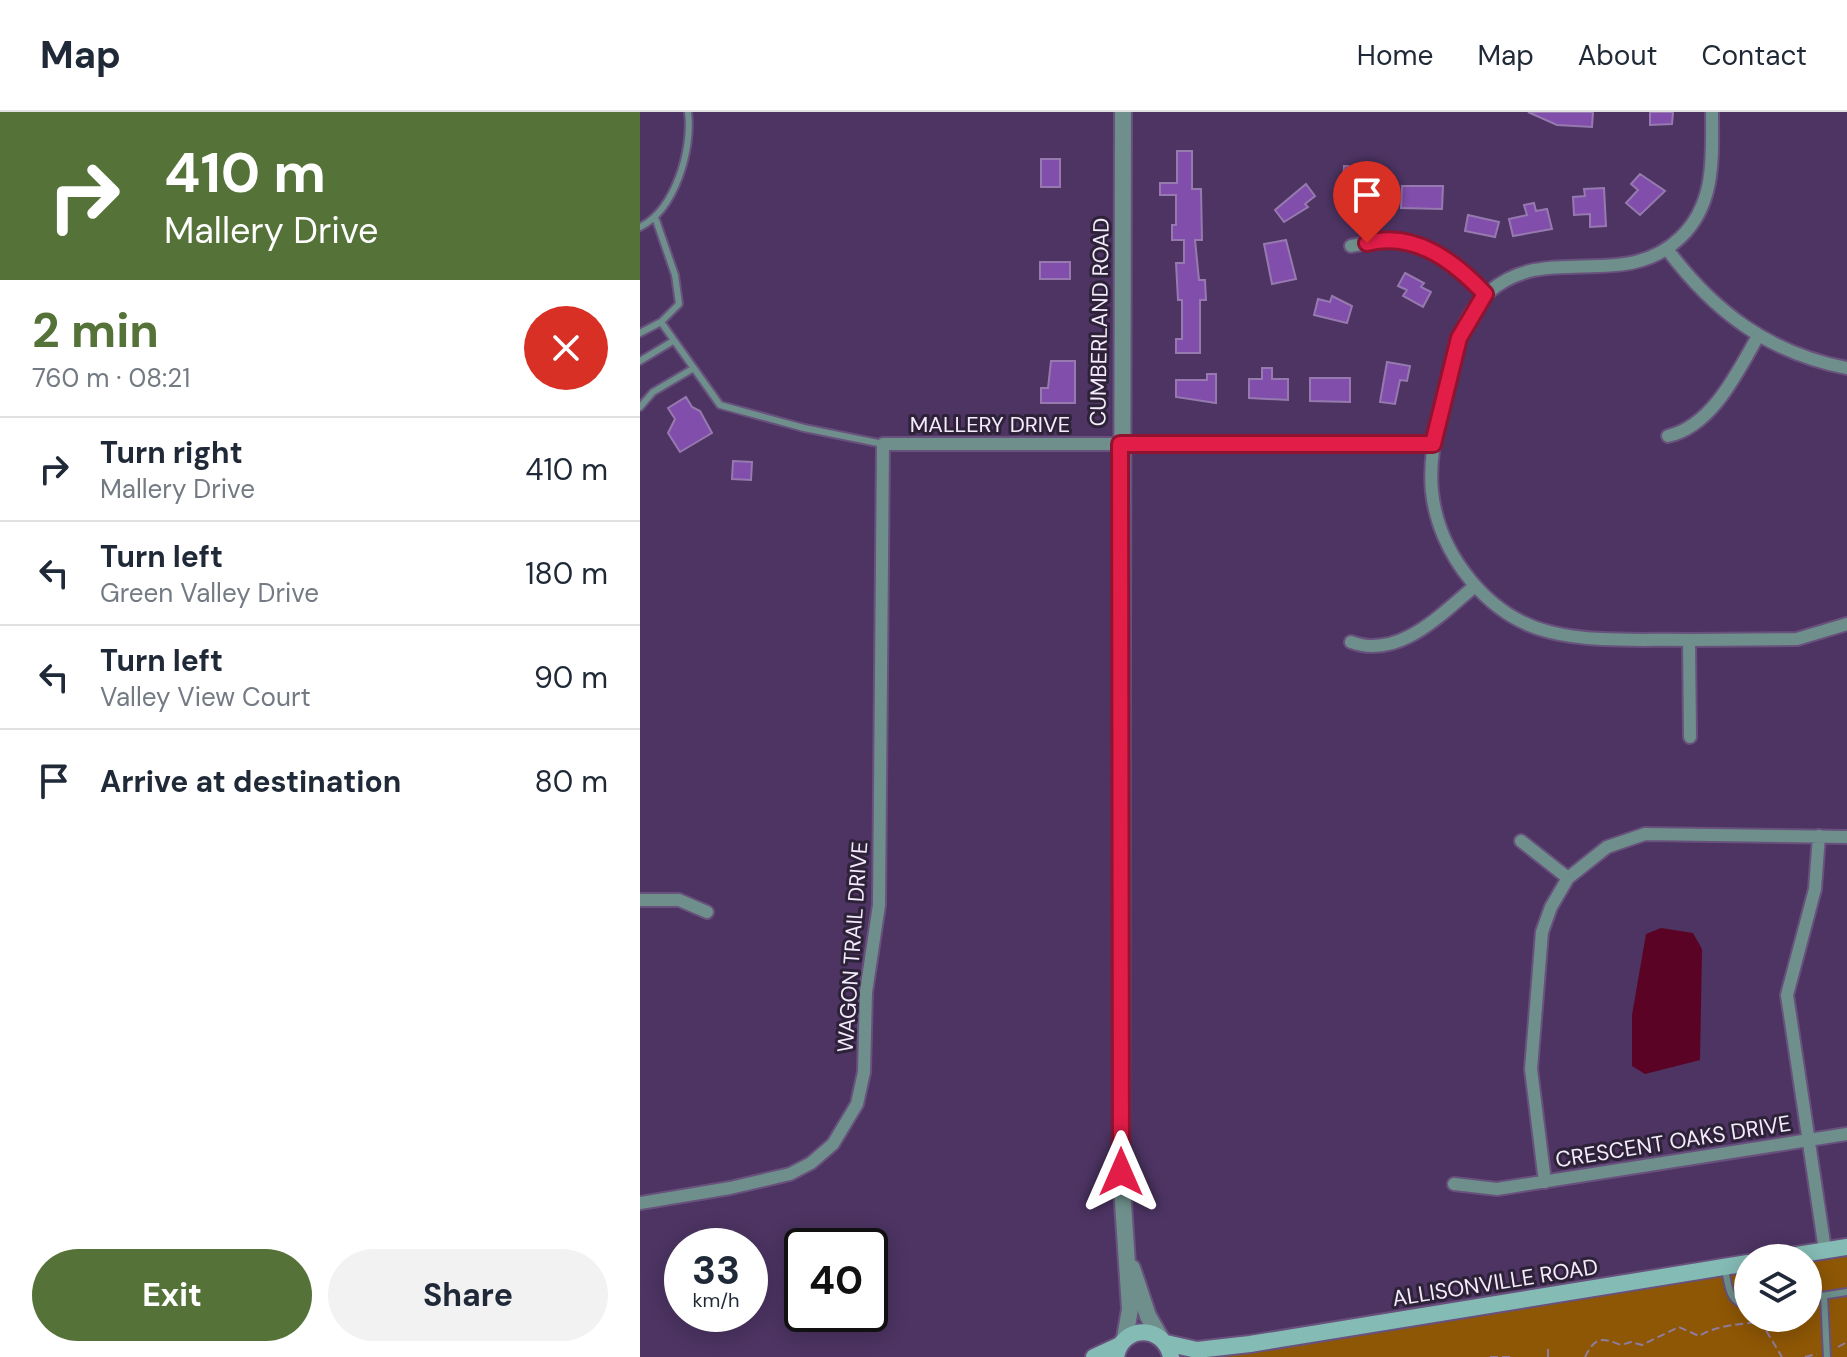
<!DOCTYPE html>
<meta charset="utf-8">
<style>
:root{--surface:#fff;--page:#f2f2f3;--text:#1f2937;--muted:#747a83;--line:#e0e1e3;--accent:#557238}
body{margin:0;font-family:"DM Sans",sans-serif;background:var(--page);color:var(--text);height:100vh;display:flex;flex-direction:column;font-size:30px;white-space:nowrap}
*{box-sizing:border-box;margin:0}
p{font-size:26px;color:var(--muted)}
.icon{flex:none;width:44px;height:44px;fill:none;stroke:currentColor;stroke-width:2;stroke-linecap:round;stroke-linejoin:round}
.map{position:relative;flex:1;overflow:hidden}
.details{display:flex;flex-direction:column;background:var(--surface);width:640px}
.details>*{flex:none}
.hud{background:#557238;color:#fff;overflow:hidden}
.tools{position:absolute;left:1094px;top:1132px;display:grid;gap:16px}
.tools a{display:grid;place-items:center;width:88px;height:88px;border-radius:50%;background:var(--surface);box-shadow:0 4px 20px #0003;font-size:40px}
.speed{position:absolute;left:24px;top:1116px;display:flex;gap:16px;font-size:40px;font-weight:700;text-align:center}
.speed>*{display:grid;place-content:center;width:104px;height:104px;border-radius:50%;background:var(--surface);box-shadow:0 4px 20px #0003;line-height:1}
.speed small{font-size:20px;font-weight:400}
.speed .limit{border:4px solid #111;border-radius:12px;background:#fff;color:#111}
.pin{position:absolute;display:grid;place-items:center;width:68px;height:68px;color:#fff;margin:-82px -34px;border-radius:50% 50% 50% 0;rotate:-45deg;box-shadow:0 0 8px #0007}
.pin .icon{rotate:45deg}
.me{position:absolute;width:88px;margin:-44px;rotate:0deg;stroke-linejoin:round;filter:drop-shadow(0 0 6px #0008)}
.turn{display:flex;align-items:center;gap:28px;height:168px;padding:0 32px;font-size:36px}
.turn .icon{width:104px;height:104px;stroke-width:2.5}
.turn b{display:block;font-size:56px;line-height:68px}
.round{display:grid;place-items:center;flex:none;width:84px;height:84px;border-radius:42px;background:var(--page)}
.headline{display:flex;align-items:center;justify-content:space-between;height:136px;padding:0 32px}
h1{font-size:48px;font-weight:700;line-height:60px;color:var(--accent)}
.primary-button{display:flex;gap:16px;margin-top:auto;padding:16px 32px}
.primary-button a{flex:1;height:92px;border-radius:48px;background:var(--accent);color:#fff;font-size:32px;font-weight:700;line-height:92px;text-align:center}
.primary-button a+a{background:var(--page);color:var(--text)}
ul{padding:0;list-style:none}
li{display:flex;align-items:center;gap:24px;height:104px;padding:0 32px;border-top:2px solid var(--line)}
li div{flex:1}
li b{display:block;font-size:30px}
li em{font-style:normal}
header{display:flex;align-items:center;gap:48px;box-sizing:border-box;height:112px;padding:0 40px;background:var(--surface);border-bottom:2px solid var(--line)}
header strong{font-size:38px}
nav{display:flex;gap:44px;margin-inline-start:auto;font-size:28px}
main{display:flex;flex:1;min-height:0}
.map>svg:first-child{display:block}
</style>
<header>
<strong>Map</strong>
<nav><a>Home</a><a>Map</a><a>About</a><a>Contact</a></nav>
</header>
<main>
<section class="details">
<div class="hud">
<div class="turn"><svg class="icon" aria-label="right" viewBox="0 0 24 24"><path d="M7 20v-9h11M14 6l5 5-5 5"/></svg><div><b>410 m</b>Mallery Drive</div></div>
</div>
<div class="headline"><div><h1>2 min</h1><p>760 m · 08:21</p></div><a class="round" style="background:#d93025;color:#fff"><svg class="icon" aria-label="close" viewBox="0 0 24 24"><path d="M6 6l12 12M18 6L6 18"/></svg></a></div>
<ul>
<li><svg class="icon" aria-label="right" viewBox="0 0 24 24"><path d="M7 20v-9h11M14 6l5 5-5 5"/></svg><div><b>Turn right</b><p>Mallery Drive</p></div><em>410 m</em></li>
<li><svg class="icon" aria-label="left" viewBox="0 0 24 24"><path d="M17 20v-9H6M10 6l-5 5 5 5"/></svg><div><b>Turn left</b><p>Green Valley Drive</p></div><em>180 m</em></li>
<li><svg class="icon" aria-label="left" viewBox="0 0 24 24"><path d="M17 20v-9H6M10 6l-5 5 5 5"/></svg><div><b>Turn left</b><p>Valley View Court</p></div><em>90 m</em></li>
<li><svg class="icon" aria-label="arrive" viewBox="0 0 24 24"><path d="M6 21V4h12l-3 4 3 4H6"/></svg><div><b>Arrive at destination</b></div><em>80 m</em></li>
</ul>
<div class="primary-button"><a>Exit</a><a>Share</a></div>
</section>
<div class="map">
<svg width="1207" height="1245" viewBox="0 0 1207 1245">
<rect width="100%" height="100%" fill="#4d3463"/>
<path fill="#8e5705" d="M1207 1135V1245H555L1108 1151V1206H1168V1146Z"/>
<path fill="#5b0324" d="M1021 816 1053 821 1062 837 1060 948 1005 962 992 954V903L1006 822Z"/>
<path fill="#814eab" stroke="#967aaf" stroke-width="2" d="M888 0H953L952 15 917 13Z
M1010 0H1033L1032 12 1010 13Z
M537 39H552V77H561L562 128H555L559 168H565L566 188H560V241H536V227H542V188H538L536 151H544V128H532V113H536V83H520V71H537Z
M401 47H420V75H401Z
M704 54 743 56 742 76 719 75 718 90 702 89Z
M1000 62 1025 79 1000 103 986 91 998 78 991 72Z
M666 72 675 84 665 92 668 95 644 110 635 98Z
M762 74H803L802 97 761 96Z
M964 76 966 114 950 115V102L934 103 933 85 945 84 944 77Z
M894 91 896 99 907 97 912 117 873 124 869 107 887 103 884 93Z
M828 103 859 110 855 125 825 119Z
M646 128 656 167 632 172 624 132Z
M400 150H430V167H400Z
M765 161 784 171 781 175 791 180 783 195 763 184 767 178 758 174Z
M692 184 712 194 707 211 674 203 678 187 690 190Z
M411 249H435V291H401V276H408Z
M747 250 770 254 767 269 760 268 755 292 740 290Z
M622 256H632V267H648V288L609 286V267H622Z
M567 262H576V291L536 285V268H567Z
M670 266H710V290L670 289Z
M46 285 52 295 60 299 72 321 40 340 28 321 35 307 28 296Z
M93 349 112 350 111 368 92 367Z"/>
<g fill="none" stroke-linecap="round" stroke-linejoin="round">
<defs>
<path id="service" d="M16 108 35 163 39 192 21 210 80 293 164 316 243 332
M0 115C35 98 53 37 48 0
M0 221 21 210
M0 249 33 229
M0 295 13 280 54 256
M1085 1158C1089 1174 1088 1191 1108 1193
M1184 1184 1187 1245
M1168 1186 1207 1180"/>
<path id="minor" d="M711 134C773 120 802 137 845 182
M1027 137C1074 200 1129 241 1207 256
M1028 324C1072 314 1097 261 1118 224
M1049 528 1157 527 1207 512
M711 530C759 548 801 502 835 474
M1050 625 1049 528C1004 527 954 531 910 520 848 505 799 443 792 380 789 351 795 324 801 296 811 256 816 208 849 180 907 129 984 181 1041 125 1076 91 1072 45 1072 0
M1179 724 1175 777 1147 883 1185 1138
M881 729 928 766
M0 788H39L67 800
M905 1070 891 957 902 820 911 795 928 766 967 735 1005 722 1207 725
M814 1072 857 1077 1207 1022
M0 1091 90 1076 150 1062 171 1051 193 1032 217 992 224 960 226 880 239 793 243 332H793"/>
<path id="tertiary" d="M483 0 481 1060 490 1197 485 1226
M492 1156 508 1204 520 1225"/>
<path id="secondary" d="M1137 1146 1207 1135
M526 1231 557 1238 610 1232 1108 1151
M454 1245 480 1233
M476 1245C482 1212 524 1212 531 1245"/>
</defs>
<use href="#service" stroke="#68517c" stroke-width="10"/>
<use href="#minor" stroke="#68517c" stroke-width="16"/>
<use href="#tertiary" stroke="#68517c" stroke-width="20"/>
<use href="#secondary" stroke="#68517c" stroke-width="20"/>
<path stroke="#8f7ca0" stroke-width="2" stroke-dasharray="8 4" stroke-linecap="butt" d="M1198 1235 1207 1230
M850 1245H870
M908 1245V1236
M945 1245C955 1225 961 1225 981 1233L991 1230 1002 1233 1039 1215 1059 1224C1077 1213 1101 1212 1121 1210L1142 1245
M1165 1245 1177 1242"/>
<use href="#service" stroke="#6e8f8b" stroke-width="6"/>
<use href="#minor" stroke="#6e8f8b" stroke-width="12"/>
<use href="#tertiary" stroke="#6e8f8b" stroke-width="16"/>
<use href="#secondary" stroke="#85bbb5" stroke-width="16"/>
</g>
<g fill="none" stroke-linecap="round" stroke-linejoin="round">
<defs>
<path id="route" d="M481 1060 480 332H793L819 226 845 182C814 149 775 119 727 131"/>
</defs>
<use href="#route" stroke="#92132f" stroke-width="20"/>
<use href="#route" stroke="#e11d48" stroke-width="14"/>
</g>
<g text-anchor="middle" stroke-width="6" stroke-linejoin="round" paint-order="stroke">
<g font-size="22" fill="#f4ebfd" stroke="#2d2237">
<text transform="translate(459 210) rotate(-89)" y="8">CUMBERLAND ROAD</text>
<text x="350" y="320">MALLERY DRIVE</text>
<text transform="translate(212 835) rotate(-86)" y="8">WAGON TRAIL DRIVE</text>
<text transform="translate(1033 1029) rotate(-9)" y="8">CRESCENT OAKS DRIVE</text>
<text transform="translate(855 1170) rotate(-9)" y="8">ALLISONVILLE ROAD</text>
</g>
</g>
</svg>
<div class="tools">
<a><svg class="icon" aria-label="layers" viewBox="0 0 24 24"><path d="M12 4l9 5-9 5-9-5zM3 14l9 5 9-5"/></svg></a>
</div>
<div class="speed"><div>33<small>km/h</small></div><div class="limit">40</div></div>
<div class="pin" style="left:727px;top:131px;background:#d93025"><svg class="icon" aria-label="arrive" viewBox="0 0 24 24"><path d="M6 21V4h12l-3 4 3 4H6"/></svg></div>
<svg class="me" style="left:481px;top:1060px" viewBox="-20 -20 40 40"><path d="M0-17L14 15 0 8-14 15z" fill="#e11d48" stroke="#fff" stroke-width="4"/></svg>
</div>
</main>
